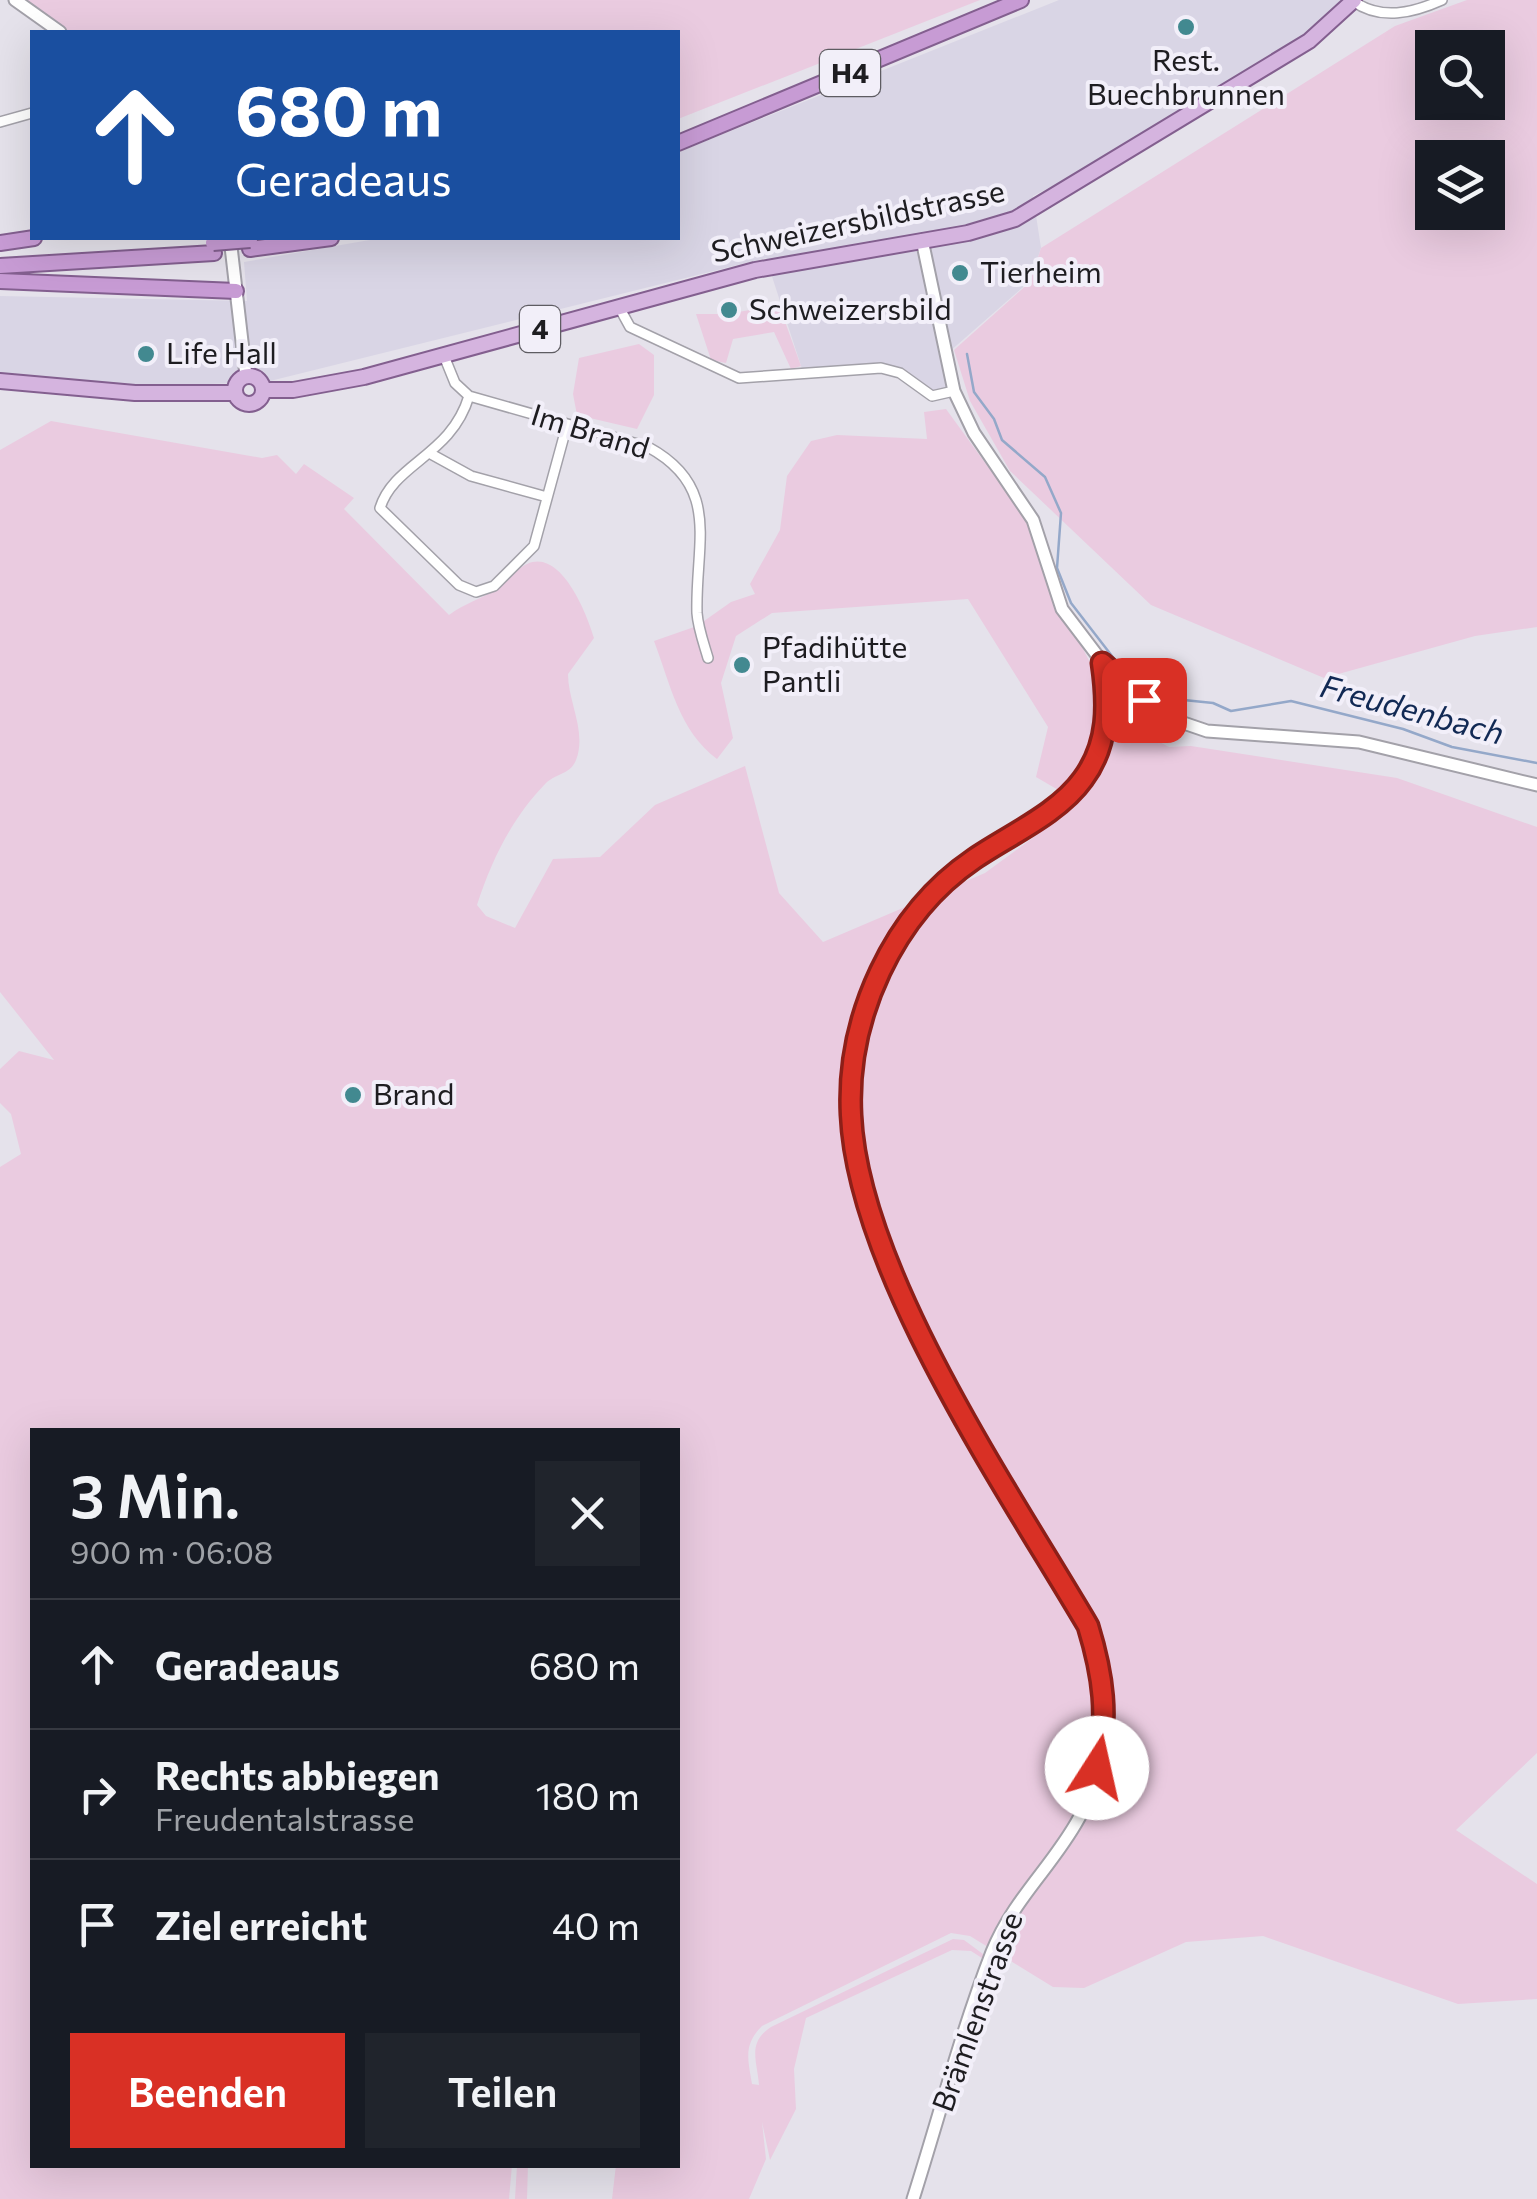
<!DOCTYPE html>
<html lang="de">
<meta charset="utf-8">
<style>
:root{--surface:#171b24;--page:#20242c;--text:#f1f3f6;--muted:#9ea1a6;--line:#363941;--accent:#d93025}
body{margin:0;font-family:Commissioner,sans-serif;background:var(--page);color:var(--text);height:100vh;display:flex;flex-direction:column;font-size:38px;white-space:nowrap}
*{box-sizing:border-box;margin:0}
p{font-size:32px;color:var(--muted)}
.icon{flex:none;width:55px;height:55px;fill:none;stroke:currentColor;stroke-width:2;stroke-linecap:round;stroke-linejoin:round}
.map{position:relative;flex:1;overflow:hidden}
.details{position:absolute;left:30px;top:1428px;width:650px;height:740px;display:flex;flex-direction:column;background:var(--surface);border-radius:0px;box-shadow:0 10px 40px #0002}
.details>*{flex:none}
.hud{position:absolute;left:30px;top:30px;width:650px;height:210px;border-radius:0px;box-shadow:0 10px 40px #0002;background:#1a4fa0;color:#fff;overflow:hidden}
.tools{position:absolute;left:1415px;top:30px;display:grid;gap:20px}
.tools a{display:grid;place-items:center;width:90px;height:90px;border-radius:0px;background:var(--surface);box-shadow:0 10px 40px #0002;font-size:50px}
.pin{position:absolute;display:grid;place-items:center;width:85px;height:85px;color:#fff;margin:-42px;border-radius:20px;box-shadow:0 5px 15px #0006}
.me{position:absolute;width:110px;margin:-55px;rotate:10deg;stroke-linejoin:round;filter:drop-shadow(0 0 8px #0008)}
.turn{display:flex;align-items:center;gap:35px;height:210px;padding:0 40px;font-size:45px}
.turn .icon{width:130px;height:130px;stroke-width:2.5}
.turn b{display:block;font-size:70px;line-height:85px}
.round{display:grid;place-items:center;flex:none;width:105px;height:105px;border-radius:0px;background:var(--page)}
.headline{display:flex;align-items:center;justify-content:space-between;height:170px;padding:0 40px}
h1{font-size:60px;font-weight:600;line-height:75px}
.cta{display:flex;gap:20px;margin-top:auto;padding:20px 40px}
.cta a{flex:1;height:115px;border-radius:0px;background:var(--accent);color:#fff;font-size:40px;font-weight:600;line-height:115px;text-align:center}
.cta a+a{background:var(--page);color:var(--text)}
ul{padding:0;list-style:none}
li{display:flex;align-items:center;gap:30px;height:130px;padding:0 40px;border-top:2px solid var(--line)}
li div{flex:1}
li b{display:block;font-size:38px}
li em{font-style:normal}
.map>svg:first-child{display:block}
</style>
<div class="map">
<svg width="1537" height="2199" viewBox="0 0 1537 2199">
<rect width="100%" height="100%" fill="#e5e2eb"/>
<path fill="#d9d5e5" d="M1059 0H1344L1312 30 1086 169 1033 196 1041 248 1030 281 941 359 949 389 929 392 902 370 879 363 803 372 766 258 266 382 155 386 0 374V296L247 301 244 262 381 238H678V152Z"/>
<path fill="#eacbe0" fill-rule="evenodd" d="M15 0H980L678 119V32H60Z
M1467 0H1537V627L1475 636 1324 678 1151 605 1010 471 970 401 954 350 1030 282 1041 248 1395 26ZM1432 48H1488V102H1432ZM1432 158H1488V212H1432Z
M779 305 801 366 791 369 774 332 733 339 726 363 711 360 696 314H727Z
M639 344 654 355V395L637 429 577 415 573 394 579 358Z
M946 409 1029 523 1046 578 1095 672 1142 708 1147 719 1141 732 1169 747 1191 746 1397 778 1537 827V1753L1456 1830 1537 1884V1999L1458 2004 1263 1936 1186 1942 1084 1988 1053 1987 970 1936 951 1933 762 2026C743 2045 748 2059 752 2084L759 2085C757 2060 747 2043 771 2027L953 1939 964 1940 983 1954 985 1960 971 1951 952 1950 806 2018 794 2069 796 2109 770 2160 762 2122 766 2159 749 2199H612L616 2165H678V1430H32V2165H512L509 2199H0V1167L21 1154 11 1114 0 1103V1069L19 1051 54 1060 0 992V450L51 421 262 458 277 455 296 474 304 464 354 498 344 509 449 615C465 603 481 599 497 589 508 582 516 569 527 564 561 548 587 614 594 638L568 674C568 702 587 732 576 760 571 774 555 774 546 783 512 818 492 859 477 905L486 916 515 928 553 859 600 857 655 805 745 766 779 893 823 942 985 873 1072 809 1060 791 1036 777 1048 727 968 599 772 613 736 636 721 683 733 738 717 759C679 731 670 683 654 641L697 626 731 602 755 594 750 584 780 530 787 476 811 441 837 435 927 439 924 412Z
M517 2165H528L527 2199H515Z"/>
<g fill="none" stroke-linecap="round" stroke-linejoin="round">
<path stroke="#94a8c9" stroke-width="2.5" d="M967 354 974 392 994 419 1002 440 1045 477 1061 513 1057 568 1071 603 1122 669 1138 681 1174 699 1213 703 1231 711 1291 701 1403 729 1452 747 1537 763"/>
<defs>
<path id="minor" d="M1353 1C1381 21 1413 13 1442 0
M0 122 32 113
M619 307 630 327 739 378 881 368 900 373 932 396 954 391
M444 356 455 383 469 396 648 447C722 487 695 543 697 613 698 628 704 644 708 658
M469 396C451 456 394 463 380 508L459 585 476 592 494 586 534 546 567 425
M431 454 471 476 547 497"/>
<path id="tertiary" d="M15 0 60 32
M230 238 246 376
M922 240 954 391 974 433 1033 520 1062 609 1103 663 1139 696 1169 718 1207 731 1359 742 1537 785
M913 2199C939 2117 961 2032 992 1952 1014 1898 1053 1866 1079 1818 1112 1754 1108 1691 1088 1626 1008 1490 858 1271 851 1114 846 1018 893 914 974 859 1009 835 1058 814 1083 779 1109 744 1108 704 1103 663"/>
<path id="primary" d="M235 390a14 14 0 1 1 28 0a14 14 0 1 1-28 0Z
M0 381 135 393H235
M263 390H293L364 377 755 270 968 233 1015 219 1309 41 1354 0"/>
<path id="trunk" d="M678 143 1021 0
M0 243 34 238
M250 249 331 238
M0 266 214 253
M0 281 236 291"/>
</defs>
<use href="#minor" stroke="#a3a1a9" stroke-width="12"/>
<use href="#tertiary" stroke="#a3a1a9" stroke-width="15"/>
<use href="#primary" stroke="#835f8f" stroke-width="18"/>
<use href="#trunk" stroke="#835f8f" stroke-width="18"/>
<use href="#minor" stroke="#fff" stroke-width="9"/>
<use href="#tertiary" stroke="#fff" stroke-width="11"/>
<use href="#primary" stroke="#d5b4df" stroke-width="14"/>
<use href="#trunk" stroke="#c79bd4" stroke-width="14"/>
<defs>
<path id="trunk-bridge" d="M213 243 250 240"/>
</defs>
<use href="#trunk-bridge" stroke="#835f8f" stroke-width="18" stroke-linecap="butt"/>
<use href="#trunk-bridge" stroke="#c79bd4" stroke-width="14"/>
</g>
<g fill="none" stroke-linecap="round" stroke-linejoin="round">
<defs>
<path id="route" d="M1097 1768C1109 1717 1103 1675 1088 1626 1008 1490 858 1271 851 1115 846 1018 893 914 974 859 1009 835 1058 814 1083 779 1109 744 1108 704 1102 663L1144 700"/>
</defs>
<use href="#route" stroke="#8d1f18" stroke-width="25"/>
<use href="#route" stroke="#d93025" stroke-width="18"/>
</g>
<g fill="#428990" stroke="#f2eff9" stroke-width="4">
<circle cx="1186" cy="27" r="10"/>
<circle cx="960" cy="273" r="10"/>
<circle cx="729" cy="310" r="10"/>
<circle cx="146" cy="354" r="10"/>
<circle cx="742" cy="665" r="10"/>
<circle cx="353" cy="1095" r="10"/>
</g>
<g text-anchor="middle" stroke-width="8" stroke-linejoin="round" paint-order="stroke">
<g fill="#f2eff9" stroke="#5e5c62" stroke-width="2.5">
<rect x="820" y="50" width="60" height="46" rx="8"/>
<rect x="520" y="306" width="40" height="46" rx="8"/>
</g>
<g font-size="28" font-weight="bold" fill="#1e1d21">
<text x="850" y="83">H4</text>
<text x="540" y="339">4</text>
</g>
<g font-size="30" fill="#1e1d21" stroke="#f2eff9" text-anchor="start">
<text x="1186" y="71" text-anchor="middle">Rest.<tspan x="1186" dy="34">Buechbrunnen</tspan></text>
<text x="980" y="283">Tierheim</text>
<text x="749" y="320">Schweizersbild</text>
<text x="166" y="364">Life Hall</text>
<text x="762" y="658">Pfadihütte<tspan x="762" dy="34">Pantli</tspan></text>
<text x="373" y="1105">Brand</text>
</g>
<g font-size="30" fill="#1e1d21" stroke="#f2eff9">
<text transform="translate(858 222) rotate(-12)" y="10">Schweizersbildstrasse</text>
<text transform="translate(590 432) rotate(17)" y="10">Im Brand</text>
<text transform="translate(978 2012) rotate(-70)" y="10">Brämlenstrasse</text>
</g>
<g font-size="32" font-style="italic" fill="#112954" stroke="#f2eff9">
<text transform="translate(1412 710) rotate(15)" y="11">Freudenbach</text>
</g>
</g>
</svg>
<div class="tools">
<a><svg class="icon" aria-label="search" viewBox="0 0 24 24"><circle cx="10" cy="10" r="6"/><path d="M15 15l6 6"/></svg></a>
<a><svg class="icon" aria-label="layers" viewBox="0 0 24 24"><path d="M12 4l9 5-9 5-9-5zM3 14l9 5 9-5"/></svg></a>
</div>
<div class="pin" style="left:1144px;top:700px;background:#d93025"><svg class="icon" aria-label="arrive" viewBox="0 0 24 24"><path d="M6 21V4h12l-3 4 3 4H6"/></svg></div>
<svg class="me" style="left:1097px;top:1768px" viewBox="-20 -20 40 40"><circle r="19" fill="#fff"/><path d="M0-13L10 11 0 6-10 11z" fill="#d93025"/></svg>
<div class="hud">
<div class="turn"><svg class="icon" aria-label="ahead" viewBox="0 0 24 24"><path d="M12 20V5M6 11l6-6 6 6"/></svg><div><b>680 m</b>Geradeaus</div></div>
</div>
<section class="details">
<div class="headline"><div><h1>3 Min.</h1><p>900 m · 06:08</p></div><a class="round"><svg class="icon" aria-label="close" viewBox="0 0 24 24"><path d="M6 6l12 12M18 6L6 18"/></svg></a></div>
<ul>
<li><svg class="icon" aria-label="ahead" viewBox="0 0 24 24"><path d="M12 20V5M6 11l6-6 6 6"/></svg><div><b>Geradeaus</b></div><em>680 m</em></li>
<li><svg class="icon" aria-label="right" viewBox="0 0 24 24"><path d="M7 20v-9h11M14 6l5 5-5 5"/></svg><div><b>Rechts abbiegen</b><p>Freudentalstrasse</p></div><em>180 m</em></li>
<li><svg class="icon" aria-label="arrive" viewBox="0 0 24 24"><path d="M6 21V4h12l-3 4 3 4H6"/></svg><div><b>Ziel erreicht</b></div><em>40 m</em></li>
</ul>
<div class="cta"><a>Beenden</a><a>Teilen</a></div>
</section>
</div>
